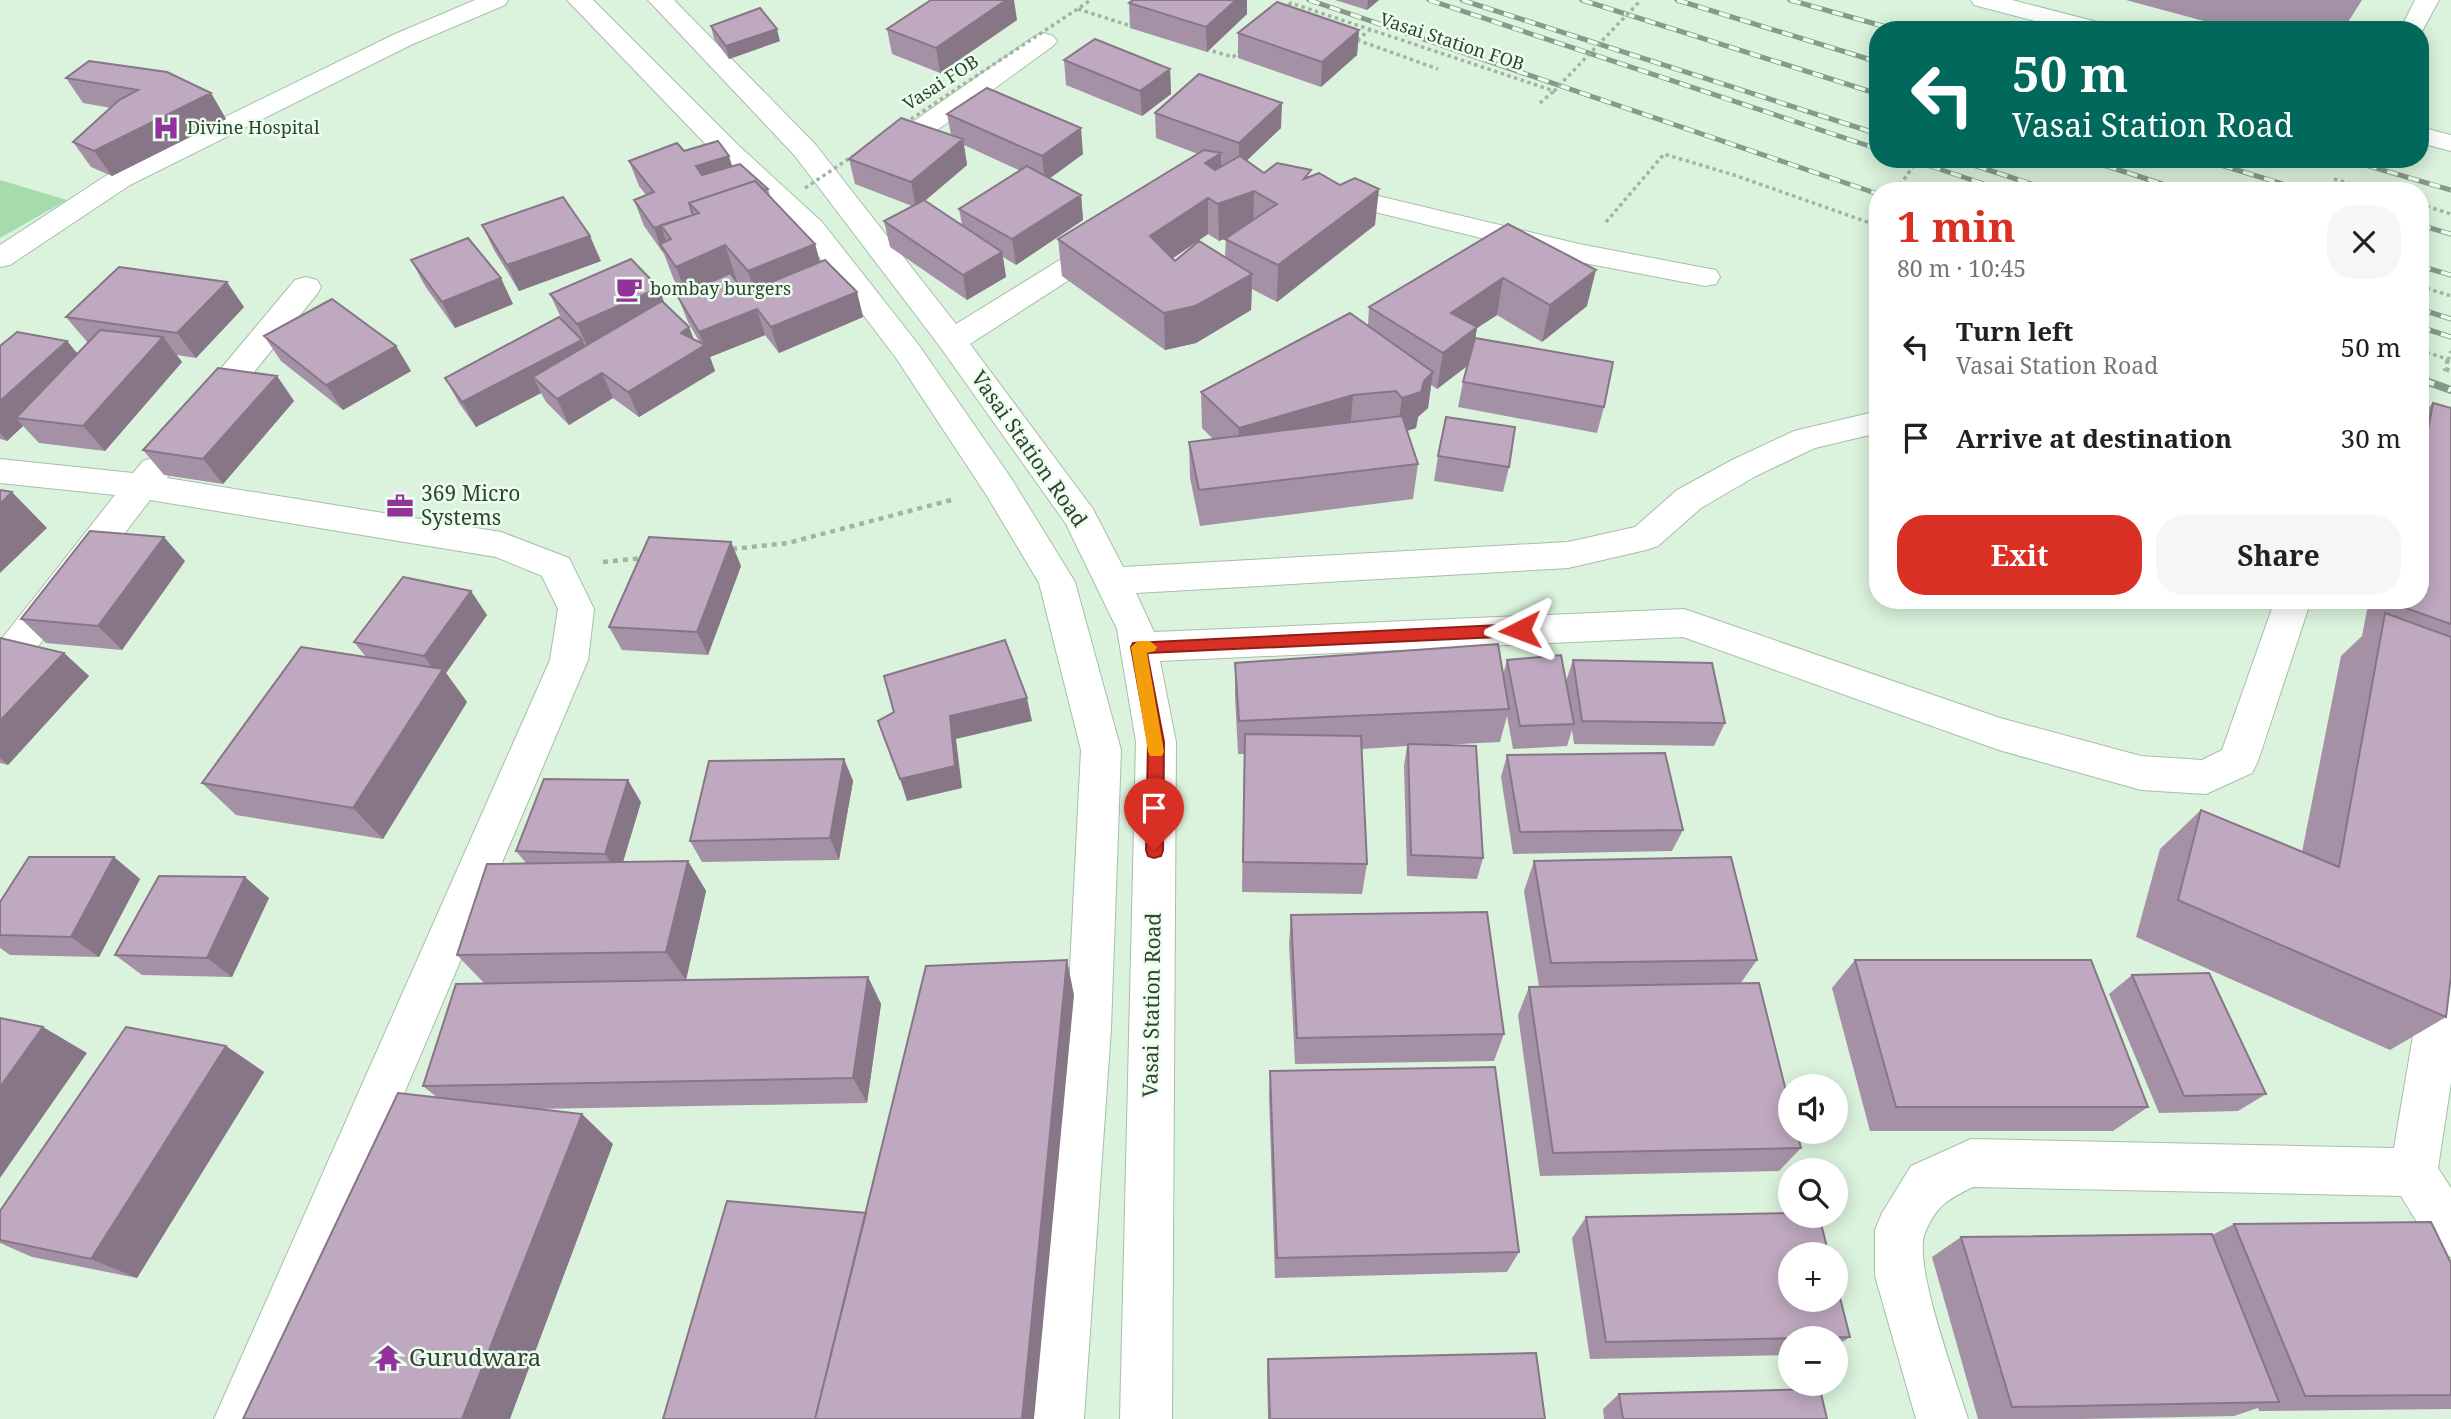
<!DOCTYPE html>
<meta charset="utf-8">
<style>
:root{--surface:#fff;--page:#f6f6f6;--text:#202124;--muted:#757577;--accent:#d93025}
body{margin:0;font-family:"Noto Serif",serif;background:var(--page);color:var(--text);height:100vh;display:flex;flex-direction:column;font-size:26px;white-space:nowrap}
*{box-sizing:border-box;margin:0}
p{font-size:23px;color:var(--muted)}
.icon{flex:none;width:38px;height:38px;fill:none;stroke:currentColor;stroke-width:2;stroke-linecap:round;stroke-linejoin:round}
.map{position:relative;flex:1;overflow:hidden}
.sheet{position:absolute;left:1869px;top:182px;width:560px;height:427px;display:flex;flex-direction:column;background:var(--surface);border-radius:28px;box-shadow:0 4px 18px #0003}
.sheet>*{flex:none}
.hud{position:absolute;left:1869px;top:21px;width:560px;height:147px;border-radius:28px;box-shadow:0 4px 18px #0003;background:#00695c;color:#fff;overflow:hidden}
.tools{position:absolute;left:1778px;top:1074px;display:grid;gap:14px}
.tools a{display:grid;place-items:center;width:70px;height:70px;border-radius:50%;background:var(--surface);box-shadow:0 4px 18px #0003;font-size:35px}
.pin{position:absolute;display:grid;place-items:center;width:60px;height:60px;color:#fff;margin:-72px -30px;border-radius:50% 50% 50% 0;rotate:-45deg;box-shadow:0 0 7px #0007}
.pin .icon{rotate:45deg}
.me{position:absolute;width:77px;margin:-38px;rotate:267deg;stroke-linejoin:round;filter:drop-shadow(0 0 5px #0008)}
.turn{display:flex;align-items:center;gap:24px;height:147px;padding:0 28px;font-size:32px}
.turn .icon{width:91px;height:91px;stroke-width:2.5}
.turn b{display:block;font-size:49px;line-height:60px}
.round{display:grid;place-items:center;flex:none;width:74px;height:74px;border-radius:28px;background:var(--page)}
.summary{display:flex;align-items:center;justify-content:space-between;height:119px;padding:0 28px}
h1{font-size:42px;font-weight:700;line-height:52px;color:var(--accent)}
.primary-button{display:flex;gap:14px;margin-top:auto;padding:14px 28px}
.primary-button a{flex:1;height:80px;border-radius:28px;background:var(--accent);color:#fff;font-size:28px;font-weight:700;line-height:80px;text-align:center}
.primary-button a+a{background:var(--page);color:var(--text)}
ul{padding:0;list-style:none}
li{display:flex;align-items:center;gap:21px;height:91px;padding:0 28px}
li div{flex:1}
li b{display:block;font-size:26px}
li em{font-style:normal}
.map>svg:first-child{display:block}
</style>
<div class="map">
<svg width="2451" height="1419" viewBox="0 0 2451 1419">
<rect width="100%" height="100%" fill="#dbf3dd"/>
<path fill="#a6dbac" d="M0 180 67 200 0 238Z"/>
<g fill="none" stroke-linecap="round" stroke-linejoin="round">
<defs>
<path id="minor" d="M475 0H508L505 5 413 44 130 185 10 265 0 267V245L110 173 395 34Z
M567 0H593L738 145 822 222 918 344 1011 478 1075 582 1121 750 1111 1028 1084 1419H1032L1067 1028 1081 750 1039 583 987 496 896 358 802 234 718 157Z
M648 0H674L815 144 956 324 1097 237 1107 234 1117 237 1122 243 1117 249 970 344 1093 509 1123 567 1568 542 1635 527 1677 490 1732 460 1794 431 1878 411V433L1815 448 1756 476 1701 508 1658 546 1646 550 1568 568 1136 593 1154 632 1684 609 2000 718 2141 756 2202 760 2222 750 2275 600H2311L2258 761 2252 773 2206 794 2141 790 1999 750 1683 637 1160 661 1176 742 1172 1419H1120L1136 742 1117 629 1066 524 941 348 795 156Z
M1971 0H2012L2109 25 2112 30H2069L1974 5Z
M2415 0H2439L2420 35V30H2400Z
M1044 33 1053 36 1057 41 1053 46 893 162 883 164 873 162 869 156 873 150 1035 36Z
M2420 127 2451 135V151L2420 143Z
M1328 184 1579 244 1705 268 1716 270 1720 277 1716 284 1705 286 1579 262 1318 198 1314 192 1318 186Z
M306 277 317 280 321 287 317 294 217 418 205 421 193 418 189 410 193 402 295 280Z
M155 457 167 461 172 469 167 478 501 532 569 558 594 609 588 660 266 1419H214L550 660 558 609 542 576 496 557 150 500 13 679 0 683V641L115 495 0 483V459L133 473 143 461Z
M2451 916V1082L2438 1168 2451 1188V1257L2434 1250 2401 1196 1973 1187C1948 1199 1936 1206 1925 1233 1912 1263 1957 1383 1968 1419H1916L1875 1276V1230L1882 1213 1911 1166 1971 1139 2394 1148 2430 935 2436 921Z"/>
</defs>
<use href="#minor" stroke="#a7bea9" stroke-width="2"/>
<path stroke="#a1b4a3" stroke-width="3.5" stroke-dasharray="3.5 3.5" stroke-linecap="butt" d="M1357 40 1438 69
M1357 40 1370 30
M1540 103 1554 91
M2334 179 2374 191
M2420 204 2451 214
M1606 222 1664 154 1734 175 1873 224 1878 217
M2420 286 2451 296
M2420 350 2447 359
M2448 360 2451 351"/>
<path stroke="#a1b4a3" stroke-width="4.5" stroke-dasharray="5 5" stroke-linecap="butt" d="M2448 359 2445 369 2451 371
M732 549 788 543 955 499
M603 562 643 558"/>
<use href="#minor" fill="#fff" fill-rule="evenodd"/>
<defs>
<path id="rail-far1" d="M1309 0 1878 194
M1429 0 1878 149
M1462 0 1878 134
M1582 0 1878 94
M1677 0 1878 62
M1790 0 1897 30
M1909 159 2005 191
M1955 159 2053 191
M2085 159 2184 191
M2201 159 2306 191
M2345 159 2451 190
M2420 225 2451 234
M2420 266 2451 275
M2420 309 2451 319
M2420 327 2451 337"/>
<path id="rail" d="M2420 379 2451 390"/>
</defs>
<use href="#rail-far1" stroke="#88998a" stroke-width="5"/>
<use href="#rail" stroke="#88998a" stroke-width="8"/>
<use href="#rail-far1" stroke="#ebffed" stroke-width="3.5" stroke-dasharray="11" stroke-linecap="butt"/>
<use href="#rail" stroke="#ebffed" stroke-width="5" stroke-dasharray="15" stroke-linecap="butt"/>
<path stroke="#a1b4a3" stroke-width="3.5" stroke-dasharray="3.5 3.5" stroke-linecap="butt" d="M1078 9 1134 27
M1284 10 1291 3 1554 91 1641 0
M1206 49 1233 57 1242 49
M905 123 1091 0
M805 188 853 156
M1896 191 1918 159"/>
</g>
<path fill="#a491a5" fill-rule="evenodd" d="M1133 0H1247V14L1207 52 1130 28 1129 3Z
M1335 0H1379L1367 10Z
M2126 0H2362L2343 30H2237Z
M1017 20 940 73 892 54 887 29Z
M711 26 780 41 729 59 714 39Z
M1359 30 1357 55 1321 87 1238 58V33Z
M1064 60 1170 69 1171 94 1142 116 1066 85Z
M66 78 211 93 226 119 112 176 91 167 73 142 111 108 83 103Z
M1155 113 1281 128 1246 161 1264 173 1310 176 1375 225 1277 302 1252 289 1251 310 1196 343 1165 350 1062 276 1058 239 1198 154 1156 138ZM1208 234 1219 241 1226 238 1225 257 1175 261 1172 259Z
M947 114 1083 154 1049 178 1081 195 1083 220 1016 265 1003 257 1006 277 967 300 890 247 884 221 912 206 855 184 849 159 951 135ZM964 145 1021 171 959 209 962 225 925 201 967 165Z
M684 151 732 166 768 189 770 196 815 244 820 262 857 292 863 317 779 353 765 335 710 357 715 371 639 417 613 398 569 425 546 402 541 393 476 427 459 403 445 378 562 320 550 294 665 304 689 327 694 340 700 343 688 322 678 297 683 294 674 280 664 254 644 226 634 200 646 195 639 186 629 161ZM737 281 747 293H745Z
M1508 224 1587 306 1542 342 1497 315 1477 328 1475 338 1604 407 1597 433 1458 407 1463 382 1467 366 1437 389 1431 385 1428 408 1418 417 1416 428 1407 431 1418 464 1413 499 1200 526 1190 478 1189 442 1213 439 1202 428 1201 392 1368 325 1369 307Z
M482 225 601 261 519 291 494 250Z
M411 260 513 304 455 328 425 286Z
M244 307 196 358 177 355 182 362 105 451 39 443 23 426 7 441 0 439V346L67 341 77 354 88 343 66 317Z
M264 336 396 346 411 371 343 410 281 361Z
M277 376 294 401 223 484 164 475 143 450Z
M2433 403 2451 408V976L2446 1017 2390 1050 2136 937 2160 849 2201 810 2302 852 2341 656 2362 636 2369 600H2420V416Z
M1438 456 1509 467 1503 492 1434 481Z
M731 542 741 566 708 655 622 650 609 627Z
M185 561 122 650 46 643 21 619Z
M487 615 446 673 467 702 383 839 236 815 202 783 366 657 354 642Z
M0 638 64 653 89 676 8 765 0 763Z
M1507 660 1566 681 1573 660 1725 723 1714 746 1574 744 1572 730 1567 746 1513 749 1507 716 1500 742 1440 745 1483 858 1477 879 1407 876 1404 766 1407 746 1362 749 1367 864 1362 894 1242 892 1244 754H1238L1235 696V663L1503 675Z
M1507 755 1683 830 1672 851 1513 854 1501 777Z
M844 759 853 781 839 860 702 862 690 841Z
M641 802 623 862 688 861 706 891 686 980 868 977 881 1004 867 1103 535 1109 613 1144 438 1098 423 1086 484 983 457 955 526 863 516 851Z
M114 857 140 879 99 957 10 955 0 948V902Z
M1534 861 1757 960 1740 984 1801 1148 1779 1171 1540 1176 1518 1015 1529 987H1539L1524 891Z
M269 898 232 977 142 975 115 955Z
M1291 915 1504 1034 1494 1061 1295 1064 1289 944Z
M1855 960 2148 1107 2113 1131H1870L1832 988Z
M2132 975 2266 1094 2238 1111 2159 1113 2109 994Z
M226 1046 264 1072 137 1278 32 1257 0 1243V1211Z
M1270 1071 1519 1252 1507 1272 1275 1278 1269 1096Z
M1586 1217 1850 1337 1836 1346V1339H1790V1355L1590 1359 1572 1238Z
M2234 1224 2451 1263V1409L2259 1411 2258 1408 2234 1416 2080 1419H1978L1932 1257 1961 1237 2212 1235Z
M1268 1359 1545 1419H1268L1267 1375Z
M1619 1394 1827 1419H1604L1603 1409Z"/>
<path fill="#867686" d="M1006 0H1014L1017 20 940 73 936 48Z
M1236 0H1247V14L1207 52 1206 27Z
M1368 0H1379L1367 10Z
M777 29 780 41 729 59 726 46Z
M1359 30 1357 55 1321 87 1322 62Z
M1170 69 1171 94 1142 116 1140 91Z
M211 93 226 119 112 176 94 151Z
M1282 103 1281 128 1239 168V143Z
M1081 128 1083 154 1045 182 1042 156Z
M963 139 967 165 916 208 911 182Z
M1221 153V189L1208 198V234L1151 273 1150 236 1205 163Z
M729 156 737 181 704 192 696 166Z
M1379 189 1375 225 1277 302 1278 265Z
M1254 191 1253 228 1219 241 1218 204Z
M1081 195 1083 220 1016 265 1012 239Z
M661 226 670 252 660 244 663 254 654 228Z
M590 236 601 261 519 291 507 265Z
M815 244 825 281 760 307 748 271Z
M725 245 737 281 690 304 676 267Z
M1002 252 1006 277 967 300 963 275Z
M1596 270 1587 306 1542 342 1550 305Z
M1252 274 1251 310 1196 343 1165 350 1164 313Z
M501 278 513 304 455 328 442 302Z
M1503 278 1497 315 1477 328 1471 363 1437 389 1443 353 1451 313Z
M227 282 244 307 196 358 177 333Z
M659 288 668 313 589 350 577 324Z
M857 292 863 317 779 353 771 327Z
M757 309 765 335 710 357 715 371 639 417 628 392 681 333 689 327 698 350 704 346 699 332Z
M163 337 182 362 105 451 83 426Z
M582 340 594 365 533 377 541 393 476 427 462 402Z
M67 341 88 366 16 418 23 426 7 441 0 433V401Z
M396 346 411 371 343 410 326 385Z
M1433 372 1428 408 1418 417 1416 428 1397 434 1402 398Z
M602 373 613 398 569 425 557 399Z
M277 376 294 401 223 484 203 459Z
M1353 395 1350 431 1238 464 1239 428Z
M12 492 47 528 0 573V504Z
M164 537 185 561 122 650 98 626Z
M731 542 741 566 708 655 697 632Z
M471 591 487 615 446 673 467 702 383 839 353 808 438 676 424 656Z
M64 653 89 676 8 765 0 758V721Z
M1027 698 1032 721 956 739 962 788 907 801 900 779 950 716Z
M844 759 853 781 839 860 830 838Z
M628 780 641 802 619 875 605 854Z
M114 857 140 879 99 957 71 937Z
M688 861 706 891 686 980 666 952Z
M245 877 269 898 232 977 207 958Z
M1067 960 1074 995 1034 1419H1022Z
M868 977 881 1004 867 1103 853 1078Z
M43 1027 87 1053 0 1178V1087Z
M226 1046 264 1072 137 1278 91 1259Z
M582 1114 613 1144 510 1419H462Z"/>
<path fill="#bfa9c0" stroke="#867686" stroke-width="2" d="M931 0H1006L936 48 887 29Z
M1133 0H1236L1206 27 1129 3Z
M1277 2 1359 30 1322 62 1238 33Z
M760 8 777 29 726 46 711 26Z
M1095 39 1170 69 1140 91 1064 60Z
M89 61 167 72 211 93 94 151 73 142 119 100 138 90 66 78Z
M1199 74 1282 103 1239 143 1155 113Z
M987 88 1081 128 1042 156 947 114Z
M901 118 963 139 911 182 849 159Z
M718 141 729 156 696 166 702 175 740 164 768 189 764 190 755 181 689 203 693 215 654 228 634 200 654 192 629 161 677 143 684 151Z
M1204 150 1221 153 1205 163 1215 170 1240 156 1264 173 1277 163 1311 170 1304 179 1319 173 1340 185 1355 178 1379 189 1278 265 1225 239 1277 204 1254 191 1218 204 1208 198 1150 236 1175 261 1199 241 1252 274 1195 306 1164 313 1058 239Z
M1027 166 1081 195 1012 239 959 209Z
M755 181 815 244 748 271 725 245 676 267 660 244 671 239 661 225 699 213 689 203Z
M563 197 590 236 507 265 482 225Z
M924 200 1002 252 963 275 884 221Z
M1508 224 1596 270 1550 305 1503 278 1451 313 1477 327 1443 353 1369 307Z
M468 238 501 278 442 302 411 260Z
M631 259 659 288 577 324 550 294Z
M825 260 857 292 771 327 757 309 699 332 678 297 730 273 745 293Z
M119 267 227 282 177 333 66 317Z
M332 299 396 346 326 385 264 336Z
M662 301 689 327 681 333 705 345 628 392 602 373 557 399 533 377Z
M1350 313 1433 372 1424 381 1421 392 1402 398 1396 391 1353 395 1239 428 1201 392Z
M559 317 582 340 462 402 445 378Z
M100 330 163 337 83 426 16 418Z
M17 332 67 341 0 401V346Z
M1475 338 1613 362 1604 407 1463 382Z
M218 368 277 376 203 459 143 450Z
M2433 403 2451 408V624L2397 605 2398 600H2420V472Z
M1402 416 1418 464 1199 490 1189 442Z
M1446 417 1515 427 1509 467 1438 456Z
M0 490 12 492 0 504Z
M90 531 164 537 98 626 21 619Z
M649 537 731 542 697 632 609 627Z
M403 577 471 591 424 656 354 642Z
M2385 613 2451 637V976L2446 1017 2178 900 2201 810 2339 867Z
M0 638 64 653 0 721Z
M1005 640 1027 698 950 716 955 766 900 779 878 721 894 712 884 676Z
M1498 644 1509 709 1239 721 1235 663Z
M301 647 443 669 353 808 202 783Z
M1561 655 1574 724 1520 726 1507 660Z
M1573 660 1712 663 1725 723 1582 721Z
M1245 734 1361 736 1367 864 1243 862Z
M1408 744 1476 746 1483 858 1411 855Z
M1665 753 1683 830 1520 832 1507 755Z
M844 759 830 838 690 841 709 761Z
M544 779 628 780 605 854 516 851Z
M29 857H114L71 937 0 935V902Z
M1731 857 1757 960 1551 963 1534 861Z
M688 861 666 952 457 955 487 864Z
M159 876 245 877 207 958 115 955Z
M1487 912 1504 1034 1297 1038 1291 915Z
M1067 960 1022 1419H815L926 966Z
M1855 960H2091L2148 1107H1896Z
M2209 973 2266 1094 2184 1096 2132 975Z
M868 977 853 1078 423 1086 456 984Z
M1759 983 1790 1107V1132H1797L1801 1148 1553 1153 1529 987Z
M0 1018 43 1027 0 1087Z
M126 1027 226 1046 91 1259 0 1240V1211Z
M1495 1067 1519 1252 1277 1258 1270 1071Z
M398 1093 582 1114 462 1419H243Z
M727 1201 866 1213 815 1419H663Z
M1790 1213V1216H1819L1829 1255H1790V1300H1836V1282L1850 1337 1606 1342 1586 1217Z
M2431 1222 2451 1263V1395L2305 1396 2234 1224Z
M2212 1234 2279 1402 2012 1407 1961 1237Z
M1536 1353 1545 1419H1270L1268 1359Z
M1820 1389 1827 1419H1623L1619 1394Z"/>
<path fill="#d93025" stroke="#8d1f18" stroke-width="2" d="M1520 624 1528 630 1520 636 1147 653 1164 742 1163 850 1161 856 1154 858 1148 856 1146 850 1148 742 1131 647 1133 643Z"/>
<path fill="#f59e0b" d="M1138 641H1150L1157 647 1155 651 1147 653 1164 752 1162 756H1150L1148 752 1131 647Z"/>
<defs>
<symbol id="hospital-bare" viewBox="-9 -9 18 18"><path d="M-5-5h3v3.5h4V-5h3V5h-3V1.5h-4V5h-3Z" fill="#92329a" stroke="#ebffed" stroke-width="2.5" paint-order="stroke"/></symbol>
<symbol id="cafe-bare" viewBox="-9 -9 18 18"><path d="M-5.5-4.5H6V0H3Q3 3.5 0 3.5H-2.5Q-5.5 3.5-5.5 0ZM3-3.2v2h1.7v-2ZM-6 4.5H4V6H-6Z" fill="#92329a" stroke="#ebffed" stroke-width="2.5" paint-order="stroke"/></symbol>
<symbol id="office-bare" viewBox="-9 -9 18 18"><path d="M-6-3h4V-5.5h4V-3h4V5H-6ZM-1-4.5V-3h2v-1.5ZM-6 0V1H6V0Z" fill="#92329a" stroke="#ebffed" stroke-width="2.5" paint-order="stroke"/></symbol>
<symbol id="temple-bare" viewBox="-9 -9 18 18"><path d="M0-6L5-2H3V0L6.5 2.5H4V6H1.5V3h-3V6H-4V2.5H-6.5L-3 0V-2H-5Z" fill="#92329a" stroke="#ebffed" stroke-width="2.5" paint-order="stroke"/></symbol>
</defs>
<g fill-rule="evenodd">
<use href="#hospital-bare" x="147" y="109" width="38" height="38"/>
<use href="#cafe-bare" x="610" y="270" width="38" height="38"/>
<use href="#office-bare" x="381" y="487" width="38" height="38"/>
<use href="#temple-bare" x="369" y="1339" width="38" height="38"/>
</g>
<g text-anchor="middle" stroke-width="5" stroke-linejoin="round" paint-order="stroke">
<g font-size="18" fill="#353f36" stroke="#ebffed">
<text transform="translate(1452 42) rotate(18)" y="6">Vasai Station FOB</text>
<text transform="translate(941 83) rotate(-33)" y="6">Vasai FOB</text>
</g>
<g font-size="18" fill="#353f36" stroke="#ebffed" text-anchor="start">
<text x="187" y="134">Divine Hospital</text>
<text x="650" y="295">bombay burgers</text>
</g>
<g font-size="21" fill="#353f36" stroke="#ebffed">
<text transform="translate(1029 449) rotate(55)" y="7">Vasai Station Road</text>
<text transform="translate(1152 1005) rotate(-89)" y="7">Vasai Station Road</text>
</g>
<g font-size="21" fill="#353f36" stroke="#ebffed" text-anchor="start">
<text x="421" y="501">369 Micro<tspan x="421" dy="24">Systems</tspan></text>
</g>
<g font-size="24" fill="#353f36" stroke="#ebffed" text-anchor="start">
<text x="409" y="1366">Gurudwara</text>
</g>
</g>
</svg>
<div class="tools">
<a><svg class="icon" aria-label="sound" viewBox="0 0 24 24"><path d="M4 9h4l5-4v14l-5-4H4zM17 9q2 3 0 6"/></svg></a>
<a><svg class="icon" aria-label="search" viewBox="0 0 24 24"><circle cx="10" cy="10" r="6"/><path d="M15 15l6 6"/></svg></a>
<a>+</a>
<a>−</a>
</div>
<div class="pin" style="left:1154px;top:850px;background:#d93025"><svg class="icon" aria-label="arrive" viewBox="0 0 24 24"><path d="M6 21V4h12l-3 4 3 4H6"/></svg></div>
<svg class="me" style="left:1520px;top:630px" viewBox="-20 -20 40 40"><path d="M0-17L14 15 0 8-14 15z" fill="#d93025" stroke="#fff" stroke-width="4"/></svg>
<div class="hud">
<div class="turn"><svg class="icon" aria-label="left" viewBox="0 0 24 24"><path d="M17 20v-9H6M10 6l-5 5 5 5"/></svg><div><b>50 m</b>Vasai Station Road</div></div>
</div>
<section class="sheet">
<div class="summary"><div><h1>1 min</h1><p>80 m · 10:45</p></div><a class="round"><svg class="icon" aria-label="close" viewBox="0 0 24 24"><path d="M6 6l12 12M18 6L6 18"/></svg></a></div>
<ul>
<li><svg class="icon" aria-label="left" viewBox="0 0 24 24"><path d="M17 20v-9H6M10 6l-5 5 5 5"/></svg><div><b>Turn left</b><p>Vasai Station Road</p></div><em>50 m</em></li>
<li><svg class="icon" aria-label="arrive" viewBox="0 0 24 24"><path d="M6 21V4h12l-3 4 3 4H6"/></svg><div><b>Arrive at destination</b></div><em>30 m</em></li>
</ul>
<div class="primary-button"><a>Exit</a><a>Share</a></div>
</section>
</div>
